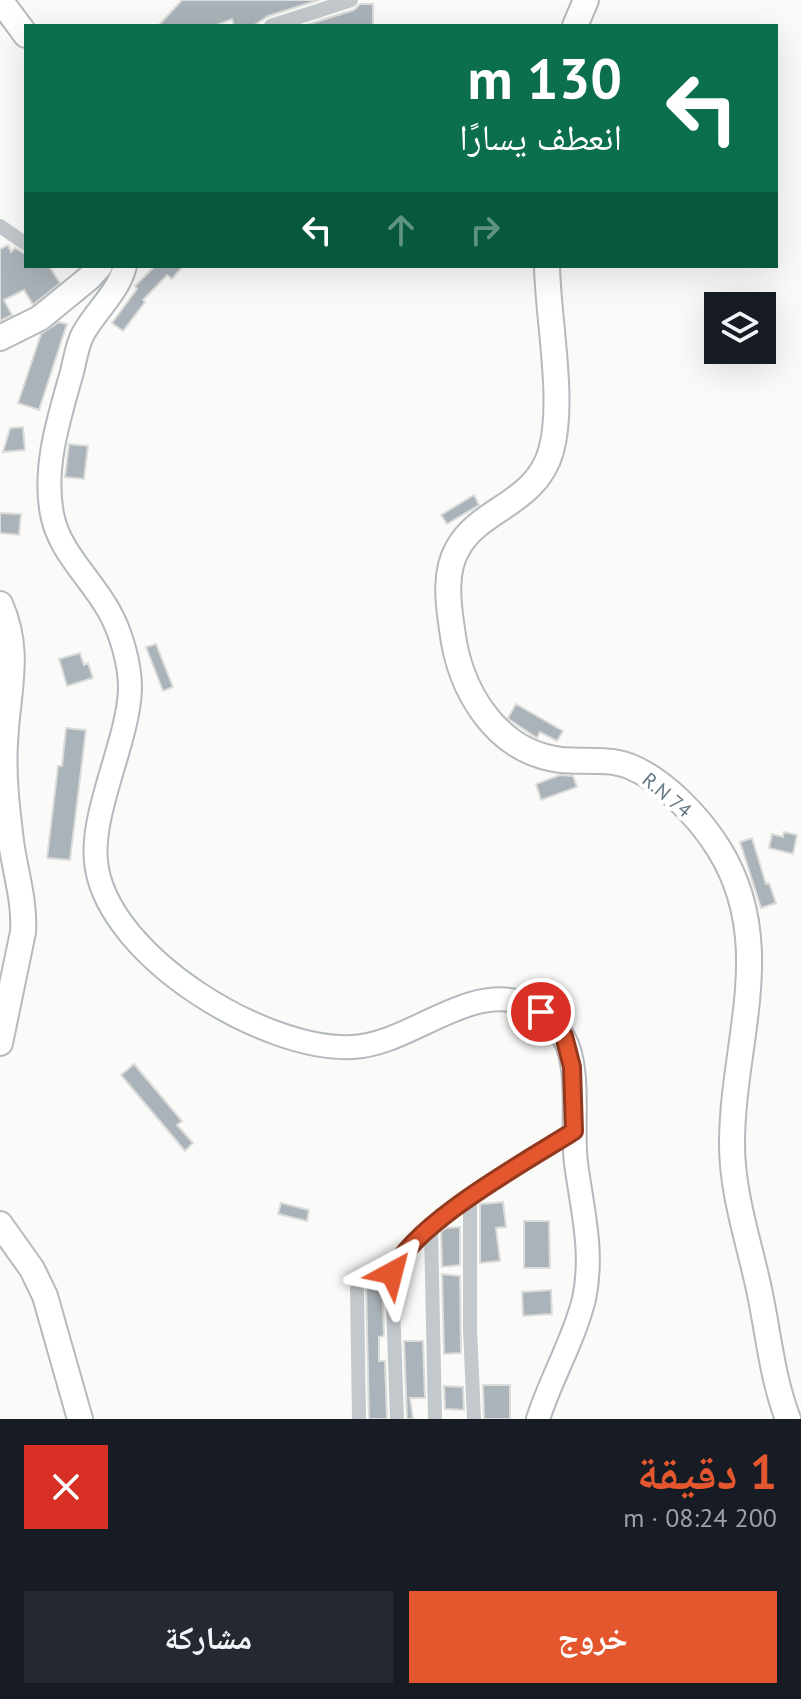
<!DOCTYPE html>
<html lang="ar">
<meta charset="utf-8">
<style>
:root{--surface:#171b24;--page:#242831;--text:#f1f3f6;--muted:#9ea1a6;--accent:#e4572e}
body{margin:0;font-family:"PT Sans","Noto Naskh Arabic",sans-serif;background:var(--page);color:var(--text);direction:rtl;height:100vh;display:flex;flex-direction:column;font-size:30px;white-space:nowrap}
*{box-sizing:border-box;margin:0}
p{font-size:26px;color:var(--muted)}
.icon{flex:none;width:44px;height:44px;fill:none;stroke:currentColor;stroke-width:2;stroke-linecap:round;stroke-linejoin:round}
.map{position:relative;height:1419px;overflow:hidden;direction:ltr}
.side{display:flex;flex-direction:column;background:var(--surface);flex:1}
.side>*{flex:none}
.hud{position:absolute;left:24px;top:24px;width:754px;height:244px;border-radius:0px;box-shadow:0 8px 32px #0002;direction:rtl;background:#0b6e4f;color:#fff;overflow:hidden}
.fabs{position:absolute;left:704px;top:292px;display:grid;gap:16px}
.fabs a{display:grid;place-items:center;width:72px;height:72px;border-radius:0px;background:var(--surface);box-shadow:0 8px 32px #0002;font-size:40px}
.pin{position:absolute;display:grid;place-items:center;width:68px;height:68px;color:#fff;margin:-34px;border:4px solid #fff;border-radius:50%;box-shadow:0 2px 8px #0007}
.me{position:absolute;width:88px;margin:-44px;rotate:38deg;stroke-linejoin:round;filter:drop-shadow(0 0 6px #0008)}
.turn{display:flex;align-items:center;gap:28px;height:168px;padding:0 24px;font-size:36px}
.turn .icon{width:104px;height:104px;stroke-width:2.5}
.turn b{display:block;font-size:56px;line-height:68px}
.lanes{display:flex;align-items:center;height:76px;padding:0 24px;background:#0003;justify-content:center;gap:40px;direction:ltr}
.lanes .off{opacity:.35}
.round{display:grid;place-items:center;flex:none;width:84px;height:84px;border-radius:0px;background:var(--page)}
.summary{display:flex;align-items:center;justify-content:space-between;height:136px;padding:0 24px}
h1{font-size:48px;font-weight:800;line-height:60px;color:var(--accent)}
.button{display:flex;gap:16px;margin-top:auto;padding:16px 24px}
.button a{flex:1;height:92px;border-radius:0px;background:var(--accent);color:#fff;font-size:32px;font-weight:800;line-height:92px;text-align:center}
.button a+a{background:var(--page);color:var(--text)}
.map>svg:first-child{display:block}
</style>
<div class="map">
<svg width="801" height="1419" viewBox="0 0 801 1419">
<rect width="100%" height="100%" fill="#fafaf8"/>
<path fill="#aab3b9" stroke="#dcdcda" stroke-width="2" d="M182 0H319L268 16 253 26H234L232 19 214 26H158Z
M360 4H373V26H303L354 10Z
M8 245 11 252 15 248 26 254V266H49L60 283 33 305 24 290 4 300 12 315 0 321V249Z
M155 266H183L172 279 167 275 143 300 145 302 123 331 112 323 137 289 135 286Z
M59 322 67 324 39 410 18 403 41 334Z
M23 427 25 450 3 452 10 428Z
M69 444 88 446 84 479 65 477Z
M474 495 479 505 447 524 441 515Z
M0 513 21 514 19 535 0 533Z
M156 644 173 687 163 691 146 647Z
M80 653 84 665 88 663 93 678 67 686 59 659Z
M516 704 563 731 557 741 540 732 537 738 510 720 508 718Z
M66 728 86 730 70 860 47 858 58 766H62Z
M560 775 573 776 577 787 541 800 536 784Z
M784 832 797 835 793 854 769 848 772 834 783 837Z
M752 838 766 884 769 883 776 903 761 908 740 842Z
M134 1064 182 1121 177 1125 193 1143 185 1151 121 1075Z
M503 1202 506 1227 496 1228 500 1261 480 1263V1204Z
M281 1203 309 1210 307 1221 278 1214Z
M524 1221H549L550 1268H524Z
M460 1227V1265L442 1267 441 1232 446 1228Z
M442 1274 460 1276 461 1353 444 1354Z
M382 1279 384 1336 379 1337V1361H385L387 1419H369L366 1284Z
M551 1290 552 1314 523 1316 522 1292Z
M404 1341H423L425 1398H410L413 1419H407Z
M483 1385H510V1419H484Z
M444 1386 463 1387 464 1410 445 1409Z"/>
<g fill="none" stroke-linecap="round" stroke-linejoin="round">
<defs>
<path id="secondary" d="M125 266C118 293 96 310 83 334 77 345 75 360 72 372 59 418 43 467 52 514 59 552 91 578 109 611 121 632 130 664 130 688 129 742 87 817 97 869 113 959 265 1051 352 1047 408 1045 464 986 520 1002 536 1006 555 1021 563 1036 582 1069 571 1126 576 1163 582 1209 594 1252 584 1299 574 1340 551 1378 538 1419"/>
<path id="primary" d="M0 0 26 35
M575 26 586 0
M547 266C548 320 565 401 551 451 536 504 480 508 458 548 444 571 448 603 452 629 459 689 495 752 561 760 583 762 608 758 629 766 664 780 699 817 719 849 778 944 732 1042 732 1144 732 1197 751 1247 761 1299 769 1339 773 1380 788 1419
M0 338 40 318 89 278 100 266
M0 604C22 653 7 692 5 743 3 775 7 809 11 841 15 872 25 900 23 932L0 1043
M0 1224 32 1269 45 1296 80 1419"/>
</defs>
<use href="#secondary" stroke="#b3babf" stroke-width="26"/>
<use href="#primary" stroke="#b5babe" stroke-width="28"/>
<path stroke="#c3c8cc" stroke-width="14" d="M271 26 351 0
M0 226 26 244
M470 1197V1329L474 1419
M431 1228 435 1419
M357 1288 359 1419
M397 1419 392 1273C412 1224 527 1161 574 1131"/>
<use href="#secondary" stroke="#fff" stroke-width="22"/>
<use href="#primary" stroke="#fff" stroke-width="24"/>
</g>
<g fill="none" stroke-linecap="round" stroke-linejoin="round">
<defs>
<path id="route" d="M392 1273C413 1223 527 1161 574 1131L572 1067 564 1036 541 1012"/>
</defs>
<use href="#route" stroke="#94391e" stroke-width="20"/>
<use href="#route" stroke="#e4572e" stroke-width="14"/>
</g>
<g text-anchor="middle" stroke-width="8" stroke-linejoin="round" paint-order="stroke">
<g font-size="20" fill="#657683" stroke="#fff">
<text transform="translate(667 795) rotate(40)" y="7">R.N 74</text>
</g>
</g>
</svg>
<div class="fabs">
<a><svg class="icon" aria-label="layers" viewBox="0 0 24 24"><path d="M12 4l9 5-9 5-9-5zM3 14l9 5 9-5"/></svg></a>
</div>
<div class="pin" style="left:541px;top:1012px;background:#d93025"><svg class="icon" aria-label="arrive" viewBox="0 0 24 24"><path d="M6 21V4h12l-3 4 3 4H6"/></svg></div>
<svg class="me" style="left:392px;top:1273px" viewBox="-20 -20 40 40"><path d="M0-17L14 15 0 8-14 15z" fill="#e4572e" stroke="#fff" stroke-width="4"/></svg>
<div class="hud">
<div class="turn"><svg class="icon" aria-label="left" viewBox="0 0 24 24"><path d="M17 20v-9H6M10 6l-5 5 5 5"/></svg><div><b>130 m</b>انعطف يسارًا</div></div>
<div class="lanes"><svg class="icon" aria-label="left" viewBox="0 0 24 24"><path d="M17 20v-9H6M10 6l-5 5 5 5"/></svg><svg class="icon off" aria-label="ahead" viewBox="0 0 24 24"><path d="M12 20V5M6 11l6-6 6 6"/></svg><svg class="icon off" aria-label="right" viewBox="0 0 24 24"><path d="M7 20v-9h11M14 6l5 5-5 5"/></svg></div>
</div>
</div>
<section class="side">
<div class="summary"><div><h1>1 دقيقة</h1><p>200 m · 08:24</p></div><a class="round" style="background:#d93025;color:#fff"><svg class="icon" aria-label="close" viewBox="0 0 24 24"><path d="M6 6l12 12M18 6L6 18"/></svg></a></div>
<div class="button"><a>خروج</a><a>مشاركة</a></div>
</section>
